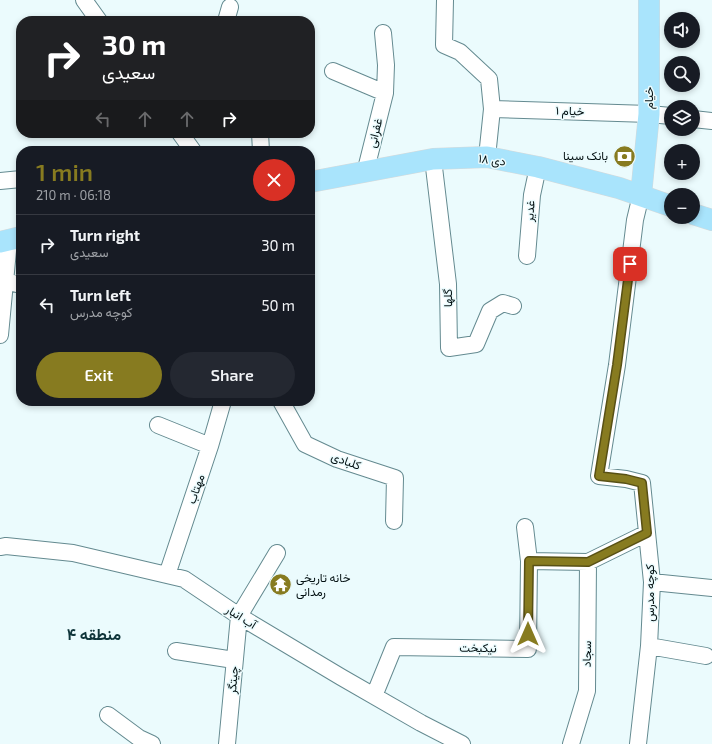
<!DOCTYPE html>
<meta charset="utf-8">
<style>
:root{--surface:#171b24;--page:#242831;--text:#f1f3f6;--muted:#9ea1a6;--line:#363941;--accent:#877b20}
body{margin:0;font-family:"Exo 2",Vazirmatn,sans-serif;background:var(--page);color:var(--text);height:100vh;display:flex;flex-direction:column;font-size:15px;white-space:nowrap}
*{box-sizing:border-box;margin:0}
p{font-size:13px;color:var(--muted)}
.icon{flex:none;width:22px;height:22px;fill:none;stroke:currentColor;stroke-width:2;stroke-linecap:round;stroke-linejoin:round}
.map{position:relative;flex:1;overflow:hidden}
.drawer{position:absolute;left:16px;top:146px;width:299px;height:260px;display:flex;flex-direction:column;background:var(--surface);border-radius:16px;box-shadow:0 2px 6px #0003}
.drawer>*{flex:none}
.banner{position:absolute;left:16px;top:16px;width:299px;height:122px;border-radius:16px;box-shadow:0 2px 6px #0003;background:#202124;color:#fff;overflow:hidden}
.fabs{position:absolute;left:664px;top:12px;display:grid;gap:8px}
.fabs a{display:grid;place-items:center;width:36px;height:36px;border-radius:50%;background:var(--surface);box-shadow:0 2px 6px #0003;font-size:20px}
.pin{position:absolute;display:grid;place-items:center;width:34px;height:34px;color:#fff;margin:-17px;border-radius:8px;box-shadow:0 2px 6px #0006}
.me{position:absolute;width:44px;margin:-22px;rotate:0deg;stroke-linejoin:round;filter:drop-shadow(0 0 3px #0008)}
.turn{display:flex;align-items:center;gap:14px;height:84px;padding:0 20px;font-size:18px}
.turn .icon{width:52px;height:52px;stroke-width:2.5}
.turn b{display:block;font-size:28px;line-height:34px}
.lanes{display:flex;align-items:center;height:38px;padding:0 20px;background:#0003;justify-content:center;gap:20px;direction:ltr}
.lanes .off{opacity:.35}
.round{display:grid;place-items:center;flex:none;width:42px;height:42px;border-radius:21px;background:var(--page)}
.headline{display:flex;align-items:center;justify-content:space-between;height:68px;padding:0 20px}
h1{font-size:24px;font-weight:600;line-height:30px;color:var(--accent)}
.button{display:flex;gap:8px;margin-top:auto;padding:8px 20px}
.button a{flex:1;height:46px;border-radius:24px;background:var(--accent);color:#fff;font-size:16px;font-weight:600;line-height:46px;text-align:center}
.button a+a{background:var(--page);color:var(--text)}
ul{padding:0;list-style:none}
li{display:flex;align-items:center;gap:12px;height:60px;padding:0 20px;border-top:1px solid var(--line)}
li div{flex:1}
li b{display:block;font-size:15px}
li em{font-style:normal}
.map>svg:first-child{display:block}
</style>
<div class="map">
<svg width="712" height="744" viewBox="0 0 712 744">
<rect width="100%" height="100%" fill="#ebfbfd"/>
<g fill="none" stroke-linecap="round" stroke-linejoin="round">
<defs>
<path id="minor" d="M84 0 99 21
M445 0 444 45 460 52 489 79 492 109 487 157
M226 21 230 7
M333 71 385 93 386 65 383 33
M492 109 649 114 671 116
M693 119 712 121
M180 133 193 151
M260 133 261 151
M433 159 448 284 449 348 476 344 490 311 503 303 513 306
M365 173 385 93
M0 181 21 179
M527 256 532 195 538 167
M5 281 21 285
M0 335 9 240
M281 401 305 444 337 459 395 478 394 521
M158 425 210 446
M0 547 6 546 73 553 184 579 239 616 341 677 421 723 462 744
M529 561 588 562 647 533
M167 575 210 446 223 401
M652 582 712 588
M649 646 706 656
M176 651 234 660
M374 696 394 647 528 649 529 561 525 527
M108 715 139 738 152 744
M227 744 239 616 277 553
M571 744 587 691 588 562
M638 744 649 646 652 582 642 483 626 479 599 476 617 365 635 220 641 195"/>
<path id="major" d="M310 182 433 159 487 157 538 167 619 188 671 206
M641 195 649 114V0
M693 214 712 220
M0 242 21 237"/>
</defs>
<use href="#minor" stroke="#648a90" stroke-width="18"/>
<use href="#major" stroke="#d7d9d9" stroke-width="22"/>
<use href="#minor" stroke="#fff" stroke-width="16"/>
<use href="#major" stroke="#a9e4fc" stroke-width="21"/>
</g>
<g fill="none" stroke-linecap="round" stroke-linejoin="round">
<defs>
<path id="route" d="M528 634 529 561 588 562 647 533 642 483 626 479 599 476 617 365 630 264"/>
</defs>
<use href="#route" stroke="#585015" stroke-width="10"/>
<use href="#route" stroke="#877b20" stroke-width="7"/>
</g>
<defs>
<symbol id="bank-disc" viewBox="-11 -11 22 22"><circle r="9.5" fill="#877b20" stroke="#ebfbfd"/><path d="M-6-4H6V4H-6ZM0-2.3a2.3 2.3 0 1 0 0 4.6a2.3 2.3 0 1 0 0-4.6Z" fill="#fff"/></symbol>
<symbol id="temple-disc" viewBox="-11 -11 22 22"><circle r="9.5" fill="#877b20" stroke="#ebfbfd"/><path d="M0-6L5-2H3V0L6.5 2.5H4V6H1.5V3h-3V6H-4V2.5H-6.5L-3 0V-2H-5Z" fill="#fff"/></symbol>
</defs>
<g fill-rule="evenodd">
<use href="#bank-disc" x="612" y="144" width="25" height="25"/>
<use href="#temple-disc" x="268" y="572" width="25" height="25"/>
</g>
<g text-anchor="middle" stroke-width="3" stroke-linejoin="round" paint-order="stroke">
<g font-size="12" fill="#031012" stroke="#ebfbfd">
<text transform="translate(649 98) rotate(-90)" y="4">خیام</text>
<text transform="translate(570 111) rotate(2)" y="4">خیام ۱</text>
<text transform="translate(375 133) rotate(-76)" y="4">غفرانی</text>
<text transform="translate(492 160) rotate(7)" y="4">۱۸ دی</text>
<text transform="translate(530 211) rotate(-85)" y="4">غدیر</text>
<text transform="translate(448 298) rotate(-91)" y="4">گلها</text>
<text transform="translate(346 461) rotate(20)" y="4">کلبادی</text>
<text transform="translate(196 489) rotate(-71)" y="4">مهتاب</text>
<text transform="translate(650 593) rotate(-90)" y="4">کوچه مدرس</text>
<text transform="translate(241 617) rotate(32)" y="4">آب انبار</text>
<text transform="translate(478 648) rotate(1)" y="4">نیکبخت</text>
<text transform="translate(587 654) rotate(-89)" y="4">سجاد</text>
<text transform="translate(233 680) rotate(-85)" y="4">چیتگر</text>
</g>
<g font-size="12" fill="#031012" stroke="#ebfbfd" text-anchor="end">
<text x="608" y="160">بانک سینا</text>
<text x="296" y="582" text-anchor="start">خانه تاریخی<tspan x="296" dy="14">رمدانی</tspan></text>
</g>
<g font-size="16" font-weight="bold" fill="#0f353a" stroke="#ebfbfd">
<text x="94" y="640">منطقه ۴</text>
</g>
</g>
</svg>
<div class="fabs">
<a><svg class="icon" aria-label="sound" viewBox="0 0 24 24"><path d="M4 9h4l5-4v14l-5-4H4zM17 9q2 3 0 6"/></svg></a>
<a><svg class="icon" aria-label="search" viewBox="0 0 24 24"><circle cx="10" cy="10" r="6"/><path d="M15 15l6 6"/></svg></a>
<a><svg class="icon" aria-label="layers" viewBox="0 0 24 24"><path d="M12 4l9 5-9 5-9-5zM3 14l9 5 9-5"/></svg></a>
<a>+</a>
<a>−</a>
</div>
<div class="pin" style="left:630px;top:264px;background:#d93025"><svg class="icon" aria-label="arrive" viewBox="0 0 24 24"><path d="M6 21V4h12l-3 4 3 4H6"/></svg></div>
<svg class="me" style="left:528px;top:634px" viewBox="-20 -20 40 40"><path d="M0-17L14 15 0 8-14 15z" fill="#877b20" stroke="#fff" stroke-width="4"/></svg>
<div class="banner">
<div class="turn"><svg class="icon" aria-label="right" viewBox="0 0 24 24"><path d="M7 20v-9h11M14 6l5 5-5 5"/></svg><div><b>30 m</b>سعیدی</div></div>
<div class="lanes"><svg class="icon off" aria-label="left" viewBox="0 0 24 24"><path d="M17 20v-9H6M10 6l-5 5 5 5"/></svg><svg class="icon off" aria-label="ahead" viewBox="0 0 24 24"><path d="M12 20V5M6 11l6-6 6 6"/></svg><svg class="icon off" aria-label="ahead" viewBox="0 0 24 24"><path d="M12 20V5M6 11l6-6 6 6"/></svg><svg class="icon" aria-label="right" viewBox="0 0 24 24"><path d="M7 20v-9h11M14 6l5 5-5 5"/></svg></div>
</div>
<section class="drawer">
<div class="headline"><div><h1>1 min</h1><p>210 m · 06:18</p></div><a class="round" style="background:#d93025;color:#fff"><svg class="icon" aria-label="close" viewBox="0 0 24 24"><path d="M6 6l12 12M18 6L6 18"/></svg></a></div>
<ul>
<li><svg class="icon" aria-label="right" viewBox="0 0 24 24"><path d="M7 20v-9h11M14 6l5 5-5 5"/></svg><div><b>Turn right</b><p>سعیدی</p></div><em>30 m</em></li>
<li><svg class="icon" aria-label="left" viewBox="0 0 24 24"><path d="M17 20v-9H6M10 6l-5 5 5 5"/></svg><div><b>Turn left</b><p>کوچه مدرس</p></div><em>50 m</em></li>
</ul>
<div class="button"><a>Exit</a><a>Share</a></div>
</section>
</div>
